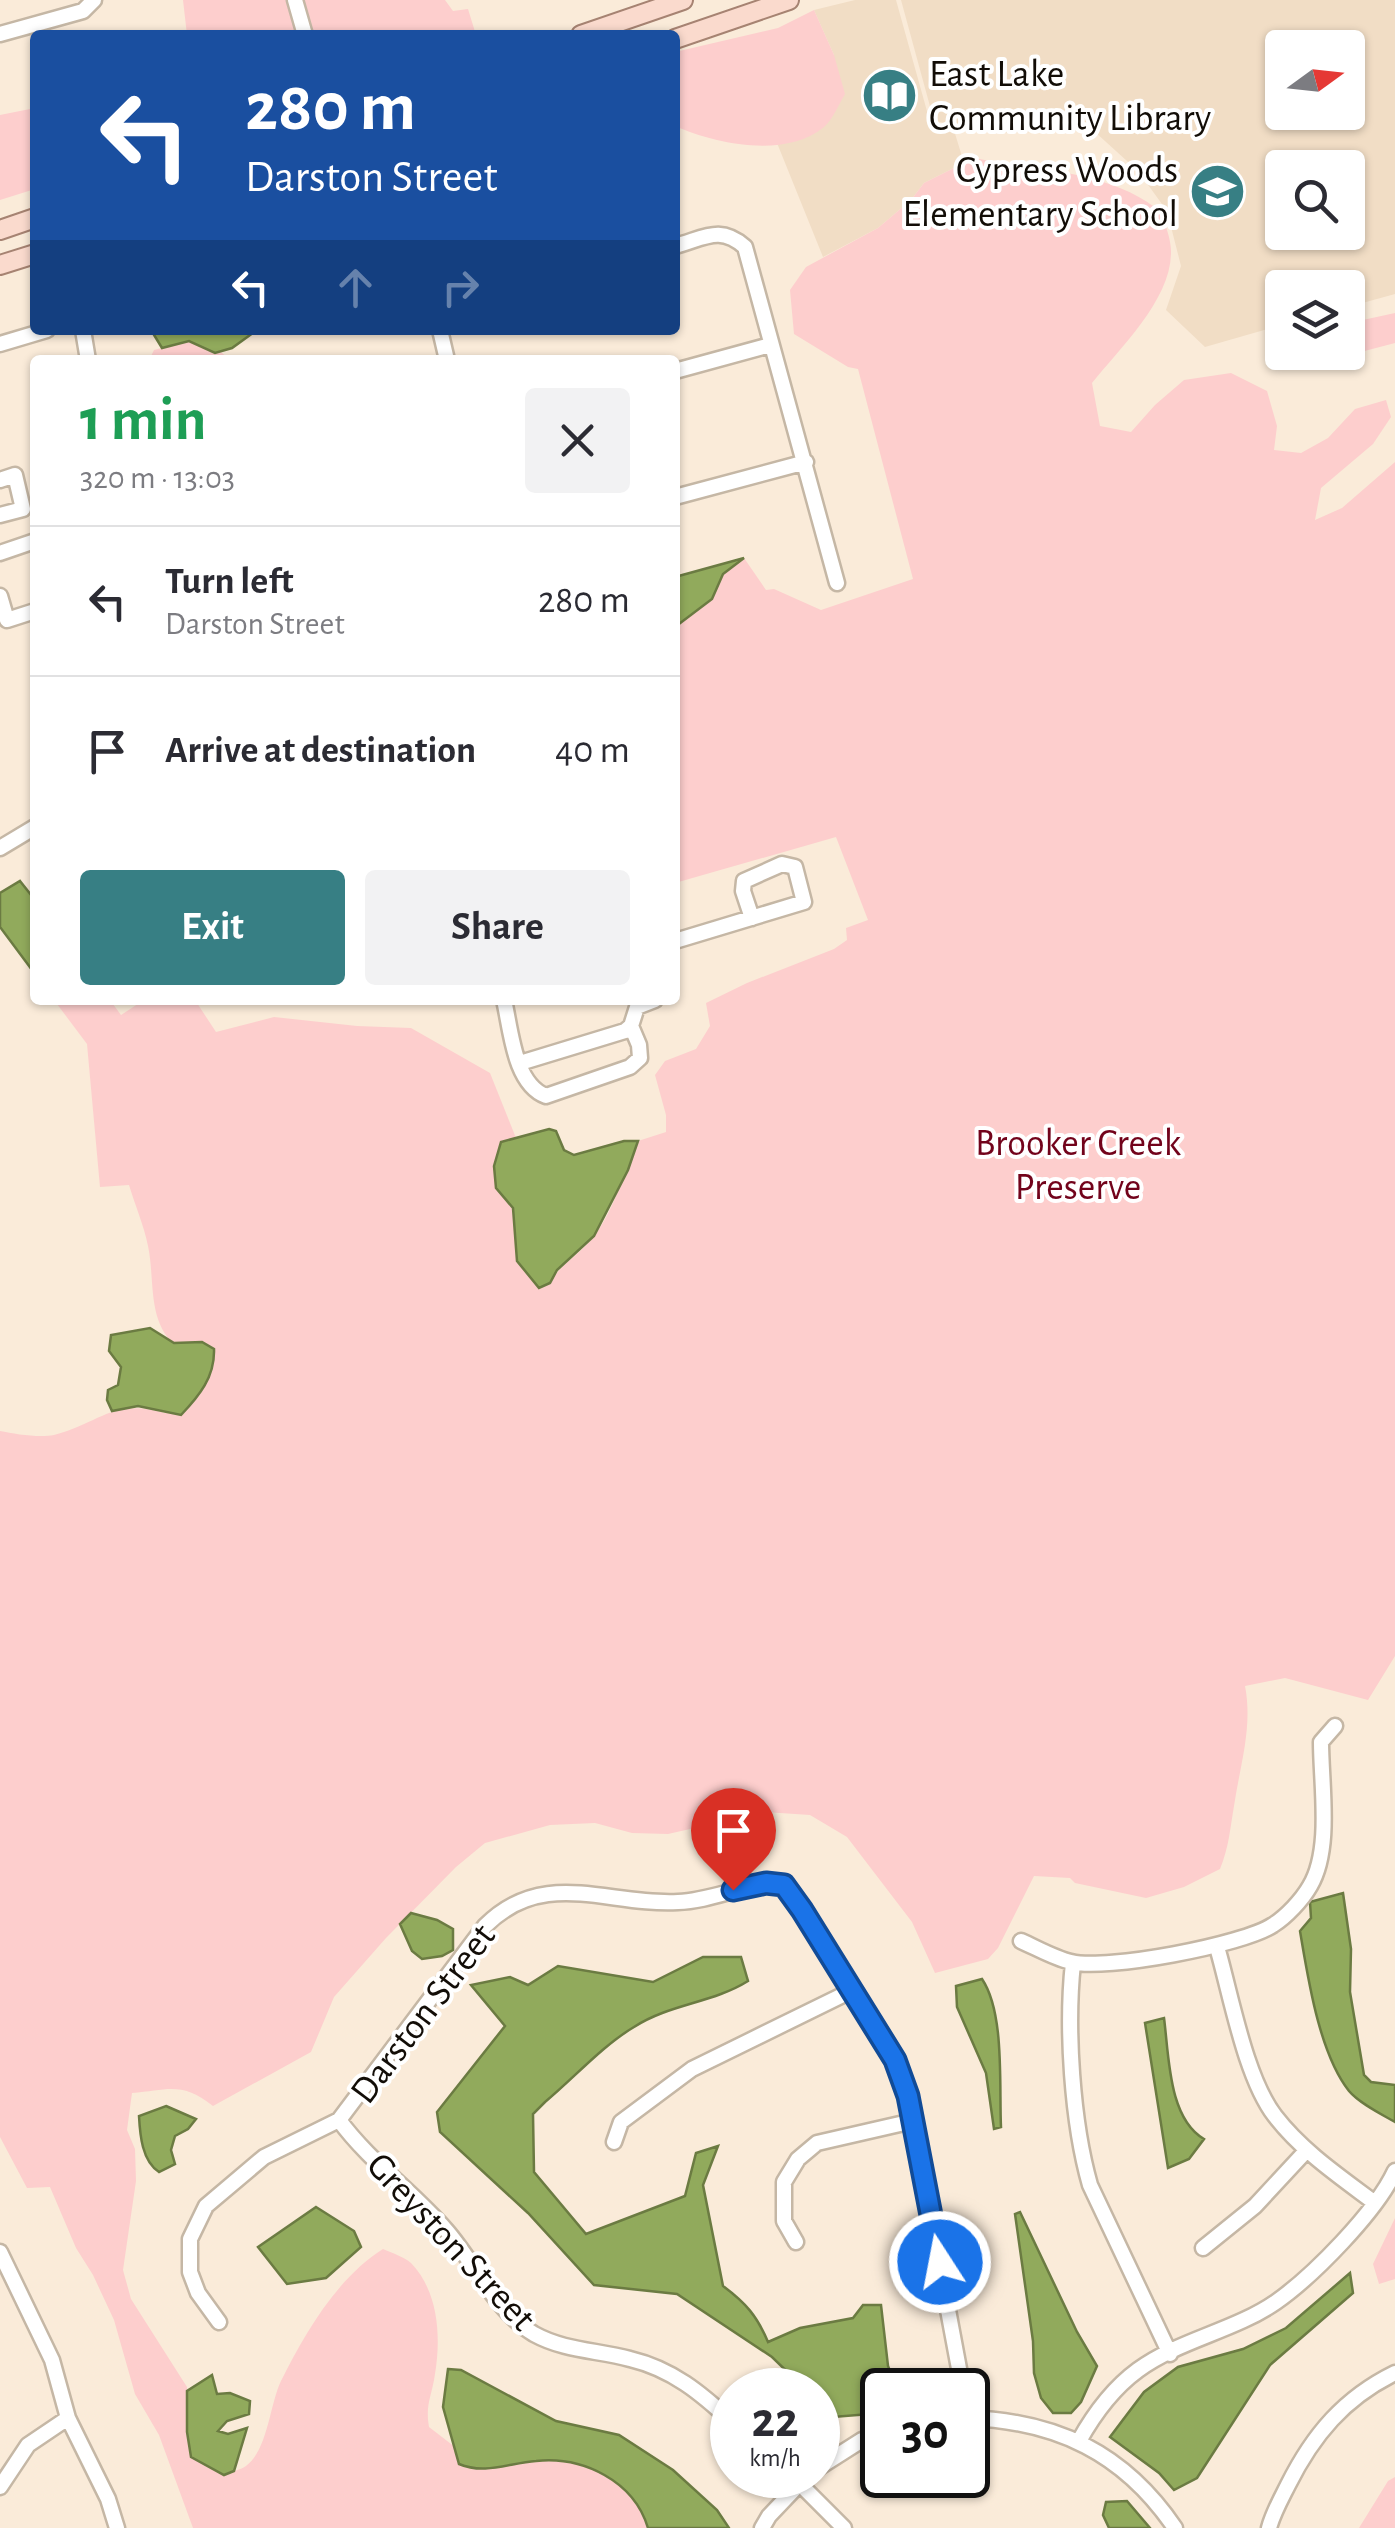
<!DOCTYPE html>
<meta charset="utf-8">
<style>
:root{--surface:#fff;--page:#f2f2f3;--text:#2b2b33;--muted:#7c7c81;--line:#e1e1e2;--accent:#377f84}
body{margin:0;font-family:"Alegreya Sans",sans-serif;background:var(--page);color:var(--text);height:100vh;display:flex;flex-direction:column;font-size:38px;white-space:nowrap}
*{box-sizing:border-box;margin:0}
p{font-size:32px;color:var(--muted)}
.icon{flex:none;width:55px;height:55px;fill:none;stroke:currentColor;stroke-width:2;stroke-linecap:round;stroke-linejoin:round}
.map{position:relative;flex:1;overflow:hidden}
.sheet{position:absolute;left:30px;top:355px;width:650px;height:650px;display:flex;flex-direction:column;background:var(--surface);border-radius:10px;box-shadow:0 2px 8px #0004}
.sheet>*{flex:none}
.top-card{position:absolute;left:30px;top:30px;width:650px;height:305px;border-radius:10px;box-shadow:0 2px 8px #0004;background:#1a4fa0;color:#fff;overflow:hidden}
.needle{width:65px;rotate:75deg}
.tools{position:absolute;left:1265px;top:30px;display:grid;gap:20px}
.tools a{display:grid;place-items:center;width:100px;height:100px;border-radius:10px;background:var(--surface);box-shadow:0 2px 8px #0004;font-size:50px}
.speed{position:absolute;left:710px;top:2368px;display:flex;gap:20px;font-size:50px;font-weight:700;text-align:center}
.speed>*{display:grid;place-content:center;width:130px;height:130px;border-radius:50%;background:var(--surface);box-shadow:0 2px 8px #0004;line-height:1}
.speed small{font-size:25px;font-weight:400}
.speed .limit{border:5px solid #111;border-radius:15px;background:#fff;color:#111}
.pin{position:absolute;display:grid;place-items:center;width:85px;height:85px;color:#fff;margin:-102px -42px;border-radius:50% 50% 50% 0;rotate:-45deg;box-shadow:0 0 10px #0007}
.pin .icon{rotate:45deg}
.me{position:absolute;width:110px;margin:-55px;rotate:349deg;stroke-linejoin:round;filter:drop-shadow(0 0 8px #0008)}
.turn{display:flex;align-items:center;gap:35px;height:210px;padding:0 50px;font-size:45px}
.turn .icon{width:130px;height:130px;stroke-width:2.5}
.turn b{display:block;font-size:70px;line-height:85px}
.lanes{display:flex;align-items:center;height:95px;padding:0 50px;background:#0003;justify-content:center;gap:50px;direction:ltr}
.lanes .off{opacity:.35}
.round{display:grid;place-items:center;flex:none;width:105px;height:105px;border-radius:10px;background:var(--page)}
.overview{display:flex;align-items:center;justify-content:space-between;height:170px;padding:0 50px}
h1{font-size:60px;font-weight:700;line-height:75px;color:#1e9e55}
.primary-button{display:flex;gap:20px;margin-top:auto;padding:20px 50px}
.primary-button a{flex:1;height:115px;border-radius:10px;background:var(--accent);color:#fff;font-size:40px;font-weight:700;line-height:115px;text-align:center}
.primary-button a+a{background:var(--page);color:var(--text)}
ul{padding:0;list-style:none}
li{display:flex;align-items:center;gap:30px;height:150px;padding:0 50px;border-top:2px solid var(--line)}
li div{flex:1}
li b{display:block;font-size:38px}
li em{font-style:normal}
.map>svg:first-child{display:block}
</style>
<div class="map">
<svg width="1395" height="2528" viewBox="0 0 1395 2528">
<rect width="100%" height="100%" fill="#faebd9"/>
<path fill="#f1ddc5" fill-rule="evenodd" d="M855 0H896L930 122 953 127 964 163 924 183 911 200 878 228 823 257 777 143 803 138 834 55 814 10Z
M901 0H1395V294L1348 307V288H1282V325L1205 347 1166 310 1181 266 1167 211 1138 171 1095 132 1063 121 1036 132 1005 133 934 121ZM1282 48H1348V112H1282ZM1282 168H1348V232H1282Z"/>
<path fill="#fdcecd" d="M183 0H289L299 35H187Z
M301 0H445L453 11 468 9 476 35H311Z
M814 10 834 55 845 94C839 104 833 119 824 127 785 159 716 144 675 126V52L778 28Z
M35 108V189L0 200V115Z
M974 158C1036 171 1112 170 1162 213 1165 225 1171 239 1171 251 1172 299 1120 348 1092 383L1100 426 1131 432 1155 405 1184 380 1231 373 1267 391 1277 426 1274 450 1301 453 1328 438 1355 409 1386 400 1391 417 1373 444 1321 488 1315 520 1342 508 1395 462V1656L1368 1700 1285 1678 1245 1686C1253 1727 1240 1765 1234 1806 1230 1829 1229 1847 1220 1869L1184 1887 1146 1898 1075 1883 1070 1878 1034 1876 998 1948 988 1959 935 1973 912 1922 847 1837 810 1815 765 1812 668 1834 632 1833 595 1823 550 1825 485 1843 456 1867 386 1938 334 1997 311 2052 213 2106C182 2081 168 2090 132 2093L127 2130 135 2149 136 2181 123 2270 131 2299 187 2387 188 2400 224 2474C231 2472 240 2470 246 2466 268 2450 270 2403 281 2381 305 2333 337 2278 383 2249 392 2253 404 2257 411 2263 439 2292 441 2338 435 2374 432 2396 425 2404 429 2427L455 2447 460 2464C486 2475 509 2463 536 2461 583 2456 634 2481 648 2528H193L159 2435 135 2394 114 2320 93 2275 76 2248 50 2187 27 2188 0 2137V1431C15 1434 39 1438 54 1435 103 1422 111 1398 165 1413L174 1344C147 1320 155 1278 148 1246 144 1226 135 1205 129 1185L100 1187 87 1044 54 1000H110L121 1015 144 1000H195L216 1032 274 1017 357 1026 411 1028 490 1073 516 1138 501 1142 494 1166 496 1188 513 1208 516 1230 550 1283C561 1263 581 1254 594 1236 615 1209 624 1171 638 1141L666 1132V1115L655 1075 665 1061 696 1049 710 1026 706 1003 747 983 834 949 847 940 846 928 868 920 836 837 675 883V627L712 599 723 574 744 558 766 590 774 589 821 610 913 579 858 369 848 367 794 334 790 290 806 267 878 228 911 200 924 183Z
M1395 313V343L1357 353 1349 323Z
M189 341 214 353 221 352 230 360H149L154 350Z
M1395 2218V2279L1379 2284 1373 2264Z
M1395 2477V2528H1359L1388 2481Z"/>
<path fill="#91aa5c" stroke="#6b7b42" stroke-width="2.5" d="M151 330H257L232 348 215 353 189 341 162 348Z
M744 558 723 574 712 599 675 627V577Z
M20 881 35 900V974L0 927V893Z
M549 1129 556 1131 564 1150 574 1155 624 1141H638L628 1170 594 1236 557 1270 550 1283 539 1288 517 1261 513 1208 496 1188 494 1166 501 1142Z
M150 1328 174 1343 202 1342 214 1349C215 1377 199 1396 181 1415L138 1406 112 1411 107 1400 108 1390 118 1385 121 1367 109 1351 111 1335Z
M1343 1893 1351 1949 1350 1992 1364 2075 1371 2082 1395 2085V2122C1381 2114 1359 2103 1349 2091 1319 2053 1308 1978 1300 1931L1311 1918 1310 1902Z
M411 1913 437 1920 453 1929V1950L442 1956 422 1959 412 1951 400 1924Z
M703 1957H741L748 1981C713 2003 669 2004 634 2027 602 2046 574 2078 545 2102L533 2114 534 2172 586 2234 685 2196 696 2153 718 2146 703 2185 723 2286C746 2303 757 2316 768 2342L800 2328 853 2318 863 2305H881L888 2366 898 2390H882V2410L870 2414 833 2417 818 2402V2390H806L772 2357 677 2294 594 2285 528 2213 440 2132 437 2112 505 2026 471 1985 510 1977 528 1985 558 1966 653 1982Z
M982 1979C1005 2013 999 2086 1001 2127L994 2129 986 2073 957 2007 956 1986Z
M1164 2018C1169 2055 1168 2118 1204 2139L1189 2159 1168 2168 1145 2023Z
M166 2106 196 2119 188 2129 175 2136 171 2150 175 2164 159 2172C142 2161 140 2135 139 2116Z
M316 2207 354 2231 361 2247 326 2278 287 2284 258 2247Z
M1020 2212 1077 2332 1097 2366 1081 2402 1071 2413H1053L1041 2398 1034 2373 1033 2341 1015 2214Z
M1350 2273 1353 2293 1270 2365 1197 2478 1174 2490 1159 2473 1110 2437 1144 2392 1178 2367 1243 2349 1286 2328Z
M448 2369 461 2370 556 2421 619 2435 673 2470 717 2510 729 2528H648C634 2481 583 2456 536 2461 509 2463 485 2475 459 2464L443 2407Z
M212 2375 217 2394 230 2393 250 2401 249 2414 227 2421 218 2431 228 2434 247 2428 234 2471 224 2475 191 2457 187 2432V2391Z
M1127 2501 1150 2528H1109L1103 2515 1106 2502Z"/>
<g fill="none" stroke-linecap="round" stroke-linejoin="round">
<defs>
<path id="minor" d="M295 0 305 35
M0 34 83 11 94 0
M675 246C705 238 720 225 745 247L837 583
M83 330 88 360
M440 330 447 360
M0 344 47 330
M675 371 770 345
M0 480 15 475 23 509 0 515
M675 497 806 462
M0 553 35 541
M0 596 7 620 35 611
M0 848 35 827
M675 941 804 902 795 867 782 864 744 881 743 891 752 918
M504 1000C511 1030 514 1084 546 1096L630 1067 640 1058 639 1045 631 1026
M520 1063 625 1031 631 1026 637 1007 655 1000
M1021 1941C1037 1948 1054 1958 1071 1962 1105 1971 1243 1945 1273 1925 1286 1917 1302 1900 1310 1886 1332 1849 1321 1785 1321 1742L1335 1726
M1217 1947C1231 1995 1245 2077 1275 2116 1302 2151 1339 2176 1375 2203
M1073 1963C1066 2028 1072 2122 1090 2185L1170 2354
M339 2120C369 2161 413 2192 446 2230 475 2263 495 2311 534 2334 565 2351 597 2350 630 2359 672 2369 701 2393 732 2422
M614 2142 621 2122 692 2069 853 1990
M796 2242 784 2221V2182L798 2159 817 2143 913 2121
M1203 2248 1255 2206 1306 2151
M0 2252 52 2360 68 2418 108 2499 117 2528
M219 2322 198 2293 190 2272V2239L206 2206 264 2157 339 2120 485 1926C544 1867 608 1906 678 1902 712 1901 743 1884 778 1883L791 1893 803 1910 881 2033 908 2096 963 2390
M968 2418C1057 2421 1124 2453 1175 2528
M1079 2441C1094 2414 1112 2389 1138 2370 1179 2340 1234 2331 1276 2302 1313 2276 1376 2212 1395 2171
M818 2468 862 2440 882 2433
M791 2475 844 2528
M0 2487 28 2445 68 2418
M762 2528 769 2516 808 2475
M1269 2528C1273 2513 1281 2499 1288 2485 1313 2435 1344 2398 1395 2373"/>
<path id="major" d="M581 35 683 0
M675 39 789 0
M0 230 35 218
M0 265 35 254"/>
</defs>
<use href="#minor" stroke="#c5b7a5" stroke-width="19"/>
<use href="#major" stroke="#a68372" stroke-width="22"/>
<use href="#minor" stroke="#fff" stroke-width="14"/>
<use href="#major" stroke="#fadacd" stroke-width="18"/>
</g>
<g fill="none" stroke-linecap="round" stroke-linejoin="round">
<defs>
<path id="route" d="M733 1890 766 1883 784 1885 802 1910 895 2060 908 2096 940 2262"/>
</defs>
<use href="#route" stroke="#114b97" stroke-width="25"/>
<use href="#route" stroke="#1a73e8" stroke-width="18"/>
</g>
<defs>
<symbol id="library-disc" viewBox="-11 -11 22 22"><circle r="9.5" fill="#377f84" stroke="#fff"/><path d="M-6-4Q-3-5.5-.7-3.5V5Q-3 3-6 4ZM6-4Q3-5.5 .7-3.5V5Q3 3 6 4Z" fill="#fff"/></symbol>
<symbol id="school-disc" viewBox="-11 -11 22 22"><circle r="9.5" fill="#377f84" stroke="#fff"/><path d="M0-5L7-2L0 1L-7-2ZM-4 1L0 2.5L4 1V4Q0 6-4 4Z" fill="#fff"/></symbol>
</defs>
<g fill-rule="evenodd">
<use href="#library-disc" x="858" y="64" width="63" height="63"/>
<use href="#school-disc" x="1186" y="160" width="63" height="63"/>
</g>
<g text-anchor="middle" stroke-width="8" stroke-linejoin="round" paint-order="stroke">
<g font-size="38" fill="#120d07" stroke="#fff" text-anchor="start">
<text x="929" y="86">East Lake<tspan x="929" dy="44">Community Library</tspan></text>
<text x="1178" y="182" text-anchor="end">Cypress Woods<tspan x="1178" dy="44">Elementary School</tspan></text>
</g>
<g font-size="38" fill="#72031b" stroke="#fff">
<text x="1078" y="1155">Brooker Creek<tspan x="1078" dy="44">Preserve</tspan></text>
</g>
<g font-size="38" fill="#120d07" stroke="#fff">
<text transform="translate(422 2013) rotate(-53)" y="13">Darston Street</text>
<text transform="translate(452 2241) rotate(47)" y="13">Greyston Street</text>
</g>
</g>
</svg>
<div class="tools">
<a><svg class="needle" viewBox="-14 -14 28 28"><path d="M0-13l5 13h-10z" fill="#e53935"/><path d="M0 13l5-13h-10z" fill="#7c7c81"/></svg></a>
<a><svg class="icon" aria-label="search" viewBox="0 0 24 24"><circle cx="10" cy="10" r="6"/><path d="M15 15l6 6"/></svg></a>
<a><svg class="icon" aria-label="layers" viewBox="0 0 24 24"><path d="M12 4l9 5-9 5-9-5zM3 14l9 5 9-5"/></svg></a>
</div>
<div class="speed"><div>22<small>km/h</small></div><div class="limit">30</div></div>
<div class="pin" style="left:733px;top:1890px;background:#d93025"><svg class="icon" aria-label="arrive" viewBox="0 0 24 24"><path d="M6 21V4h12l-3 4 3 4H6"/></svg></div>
<svg class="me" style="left:940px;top:2262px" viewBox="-20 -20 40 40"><circle r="17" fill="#1a73e8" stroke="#fff" stroke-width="3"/><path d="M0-11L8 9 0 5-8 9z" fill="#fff"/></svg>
<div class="top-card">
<div class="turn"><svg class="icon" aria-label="left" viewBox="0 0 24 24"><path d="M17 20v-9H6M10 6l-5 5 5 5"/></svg><div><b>280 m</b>Darston Street</div></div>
<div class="lanes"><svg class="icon" aria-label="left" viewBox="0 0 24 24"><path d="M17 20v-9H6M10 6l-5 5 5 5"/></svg><svg class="icon off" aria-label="ahead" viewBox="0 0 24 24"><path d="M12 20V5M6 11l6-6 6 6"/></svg><svg class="icon off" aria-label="right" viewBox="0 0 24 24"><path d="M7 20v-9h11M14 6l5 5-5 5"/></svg></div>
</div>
<section class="sheet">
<div class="overview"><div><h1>1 min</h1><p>320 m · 13:03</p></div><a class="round"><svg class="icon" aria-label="close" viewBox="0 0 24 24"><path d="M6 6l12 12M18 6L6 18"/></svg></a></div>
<ul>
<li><svg class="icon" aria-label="left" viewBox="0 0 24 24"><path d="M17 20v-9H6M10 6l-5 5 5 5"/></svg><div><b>Turn left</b><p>Darston Street</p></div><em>280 m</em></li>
<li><svg class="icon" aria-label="arrive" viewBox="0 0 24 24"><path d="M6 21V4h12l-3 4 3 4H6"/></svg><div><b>Arrive at destination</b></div><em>40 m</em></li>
</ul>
<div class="primary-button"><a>Exit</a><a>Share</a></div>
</section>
</div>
